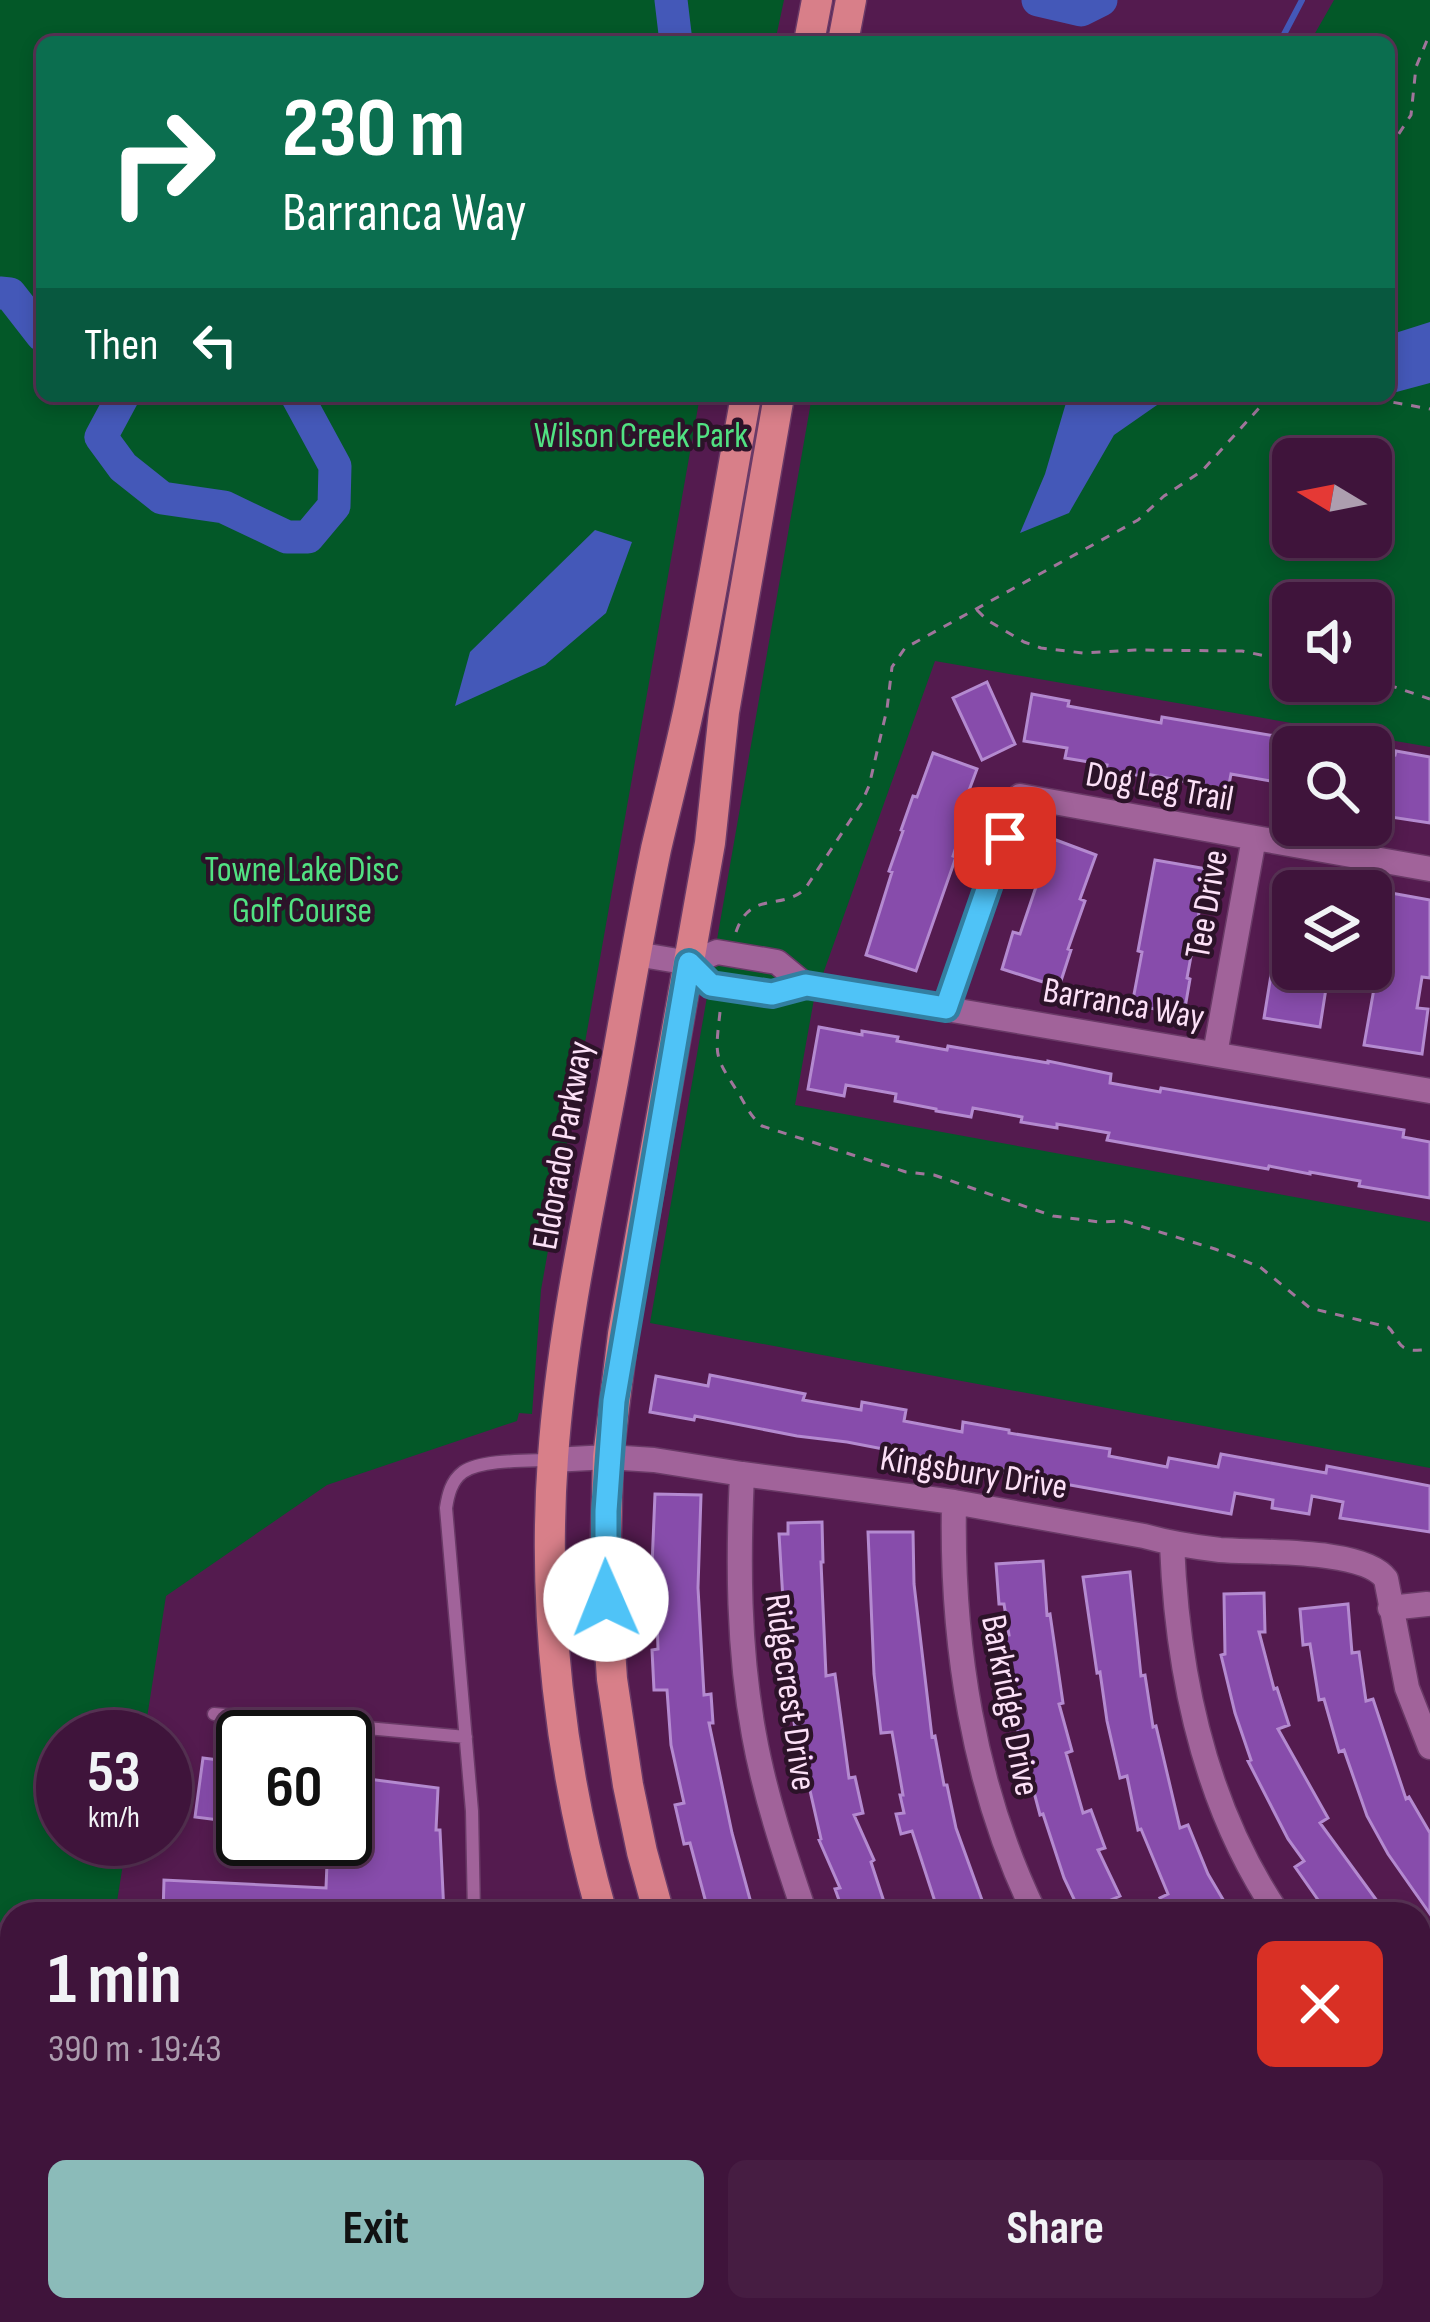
<!DOCTYPE html>
<meta charset="utf-8">
<style>
:root{--surface:#3f143b;--page:#461d42;--text:#f1f3f6;--muted:#ad9eaf;--line:#583355;--accent:#8bbbb9}
body{margin:0;font-family:"Sofia Sans Condensed",sans-serif;background:var(--page);color:var(--text);height:100vh;display:flex;flex-direction:column;font-size:45px;white-space:nowrap}
*{box-sizing:border-box;margin:0}
p{font-size:39px;color:var(--muted)}
.icon{flex:none;width:66px;height:66px;fill:none;stroke:currentColor;stroke-width:2;stroke-linecap:round;stroke-linejoin:round}
.map{position:relative;flex:1;overflow:hidden}
.details{position:absolute;left:0px;top:1902px;width:1431px;height:420px;display:flex;flex-direction:column;background:var(--surface);border-radius:36px 36px 0 0;box-shadow:0 6px 18px #0003,0 0 0 3px var(--line)}
.details>*{flex:none}
.top-card{position:absolute;left:36px;top:36px;width:1359px;height:366px;border-radius:18px;box-shadow:0 6px 18px #0003,0 0 0 3px var(--line);background:#0b6e4f;color:#fff;overflow:hidden}
.needle{width:78px;rotate:280deg}
.tools{position:absolute;left:1272px;top:438px;display:grid;gap:24px}
.tools a{display:grid;place-items:center;width:120px;height:120px;border-radius:18px;background:var(--surface);box-shadow:0 6px 18px #0003,0 0 0 3px var(--line);font-size:60px}
.speed{position:absolute;left:36px;top:1710px;display:flex;gap:24px;font-size:60px;font-weight:700;text-align:center}
.speed>*{display:grid;place-content:center;width:156px;height:156px;border-radius:50%;background:var(--surface);box-shadow:0 6px 18px #0003,0 0 0 3px var(--line);line-height:1}
.speed small{font-size:30px;font-weight:400}
.speed .limit{border:6px solid #111;border-radius:18px;background:#fff;color:#111}
.pin{position:absolute;display:grid;place-items:center;width:102px;height:102px;color:#fff;margin:-51px;border-radius:24px;box-shadow:0 6px 18px #0006}
.me{position:absolute;width:132px;margin:-66px;rotate:359deg;stroke-linejoin:round;filter:drop-shadow(0 0 9px #0008)}
.turn{display:flex;align-items:center;gap:42px;height:252px;padding:0 48px;font-size:54px}
.turn .icon{width:156px;height:156px;stroke-width:2.5}
.turn b{display:block;font-size:84px;line-height:102px}
.then{display:flex;align-items:center;height:114px;padding:0 48px;background:#0003;gap:24px;font-size:45px}
.round{display:grid;place-items:center;flex:none;width:126px;height:126px;border-radius:18px;background:var(--page)}
.overview{display:flex;align-items:center;justify-content:space-between;height:204px;padding:0 48px}
h1{font-size:72px;font-weight:700;line-height:90px}
.primary-button{display:flex;gap:24px;margin-top:auto;padding:24px 48px}
.primary-button a{flex:1;height:138px;border-radius:18px;background:var(--accent);color:#111;font-size:48px;font-weight:700;line-height:138px;text-align:center}
.primary-button a+a{background:var(--page);color:var(--text)}
.map>svg:first-child{display:block}
</style>
<div class="map">
<svg width="1430" height="2322" viewBox="0 0 1430 2322">
<rect width="100%" height="100%" fill="#541b4f"/>
<path fill="#035828" fill-rule="evenodd" d="M0 0H784L775 42H42V396H700L541 1290 532 1414 519 1413 517 1421 327 1485 166 1596 144 1737H63V1839H127L115 1914H12V2310H163L166 2322H0Z
M1334 0H1430V747L935 661 814 999 795 1105 1430 1222V1468L650 1323 812 396H1389V42H1310ZM1293 459H1371V537H1293ZM1293 603H1371V681H1293Z"/>
<path fill="#4458b8" d="M1430 322V383L1389 394V335Z
M1068 396H1170L1114 435 1069 513 1020 533 1045 474Z
M595 530 632 542 606 613 545 665 455 706 470 652Z"/>
<g fill="none" stroke-linecap="round" stroke-linejoin="round">
<path stroke="#4458b8" stroke-width="6" d="M1280 42 1302 0"/>
<path stroke="#4458b8" stroke-width="33" d="M671 0 676 42
M1038 0 1081 10 1101 0
M0 293 10 294 42 335
M123 396 101 437 123 467 162 498 224 507 287 537H308L334 506 335 466 297 396"/>
</g>
<path fill="#874cab" stroke="#b48ad0" stroke-width="3" d="M987 682 1015 744 982 760 953 698Z
M1032 694 1069 701 1068 706 1161 723 1162 717 1293 739V801L1273 797 1276 782 1231 774 1228 790 1142 773V776L1106 770 1107 765 1065 758 1067 748 1024 741Z
M1371 751 1395 755 1396 751 1430 757V823L1371 814Z
M933 753 977 769 961 812 967 814 953 856 956 857 916 971 866 955 892 872 889 871 903 831 901 830 913 796 917 797Z
M1048 837 1096 855 1080 899 1085 901 1068 949 1071 950 1059 987 1002 969 1013 932 1020 934 1040 875 1035 873Z
M1155 860 1207 869 1187 978 1190 979 1184 1014 1132 1005 1142 952 1138 951Z
M1289 873 1346 883 1345 891H1285Z
M1391 893 1430 900V978L1422 977 1417 1008 1428 1009 1422 1054 1364 1045Z
M1278 932 1293 935V969H1329L1320 1027 1264 1018Z
M819 1027 862 1035V1031L898 1037 897 1041 947 1050 948 1046 1048 1063V1061L1111 1074 1110 1083 1160 1092 1161 1088 1404 1130 1403 1137 1430 1142V1198L1359 1186 1360 1181 1310 1172V1174L1269 1166 1268 1169 1107 1140 1109 1133 1057 1124V1128L1021 1122 1022 1117 973 1108 971 1117 936 1111V1109L895 1101 896 1094 846 1085 844 1096 808 1089Z
M710 1375 805 1394 803 1400 861 1410 862 1402 906 1410 904 1421 962 1432 963 1422 1009 1430V1433L1110 1449 1109 1456 1167 1467 1169 1458 1218 1467 1221 1454 1326 1473 1327 1466 1430 1486V1532L1340 1518 1343 1502 1312 1496 1309 1514 1272 1508 1273 1500 1235 1493 1231 1514 1059 1483V1479L1002 1469V1472L847 1442 797 1436 695 1416 694 1420 650 1412 656 1376 708 1386Z
M655 1494 701 1495 698 1588 704 1695 711 1694 713 1723H709L732 1833 754 1914H709L690 1843 684 1844 675 1805 684 1803 671 1745 667 1690H654L652 1650 658 1649 656 1590 651 1589Z
M822 1522 823 1562H821L826 1676 835 1674 849 1778 855 1777 863 1813 854 1815 874 1860 871 1862 888 1914H844L835 1889 840 1888 819 1840 821 1839 806 1773 802 1774 788 1683 779 1534H788V1523Z
M868 1532H913L914 1584 932 1737 935 1736 944 1785H947L956 1828 987 1914H939L912 1831 901 1834 896 1814 904 1813 900 1795H903L892 1732 881 1733 874 1674Z
M1043 1561 1047 1615 1050 1614 1063 1703 1059 1704 1072 1751 1066 1753 1083 1813 1091 1810 1105 1848 1098 1850 1120 1896 1111 1900 1119 1914H1081L1064 1878 1043 1814 1040 1815 1016 1724 1018 1723 1009 1657 1004 1658 1001 1636 1009 1635 1004 1604H999L996 1564Z
M1130 1572 1141 1676 1145 1675 1153 1727 1156 1726 1180 1828 1188 1825 1208 1874 1228 1908 1216 1914H1169L1160 1898 1168 1894 1141 1829 1138 1830 1127 1776 1120 1778 1107 1721 1100 1672 1097 1673 1083 1577Z
M1264 1593 1265 1632H1259L1274 1689 1277 1688 1289 1725 1278 1729 1328 1818 1320 1823 1380 1905 1367 1914H1328L1295 1867 1304 1861 1288 1839 1248 1761 1251 1760 1235 1713 1221 1655 1225 1654 1224 1594Z
M1348 1604 1352 1653 1359 1652 1366 1701 1373 1699 1406 1799 1409 1797 1430 1833V1914L1388 1854 1367 1816 1344 1750 1339 1752 1324 1699 1319 1700 1310 1644 1303 1645 1300 1609Z
M203 1758 243 1763V1823L195 1817Z
M345 1776 438 1788 436 1830H440L444 1914H163L164 1880 326 1888 328 1839H345Z"/>
<g fill="none" stroke-linecap="round" stroke-linejoin="round">
<defs>
<path id="service" d="M214 1714 466 1737
M474 1914 472 1811 446 1508C448 1495 451 1481 463 1472 482 1459 529 1461 552 1460
M212 2310 215 2322
M452 2310 454 2322
M636 2311 643 2322"/>
<path id="minor" d="M636 954 690 963 717 952 777 962 805 985
M690 963 711 985 772 994 805 985 1430 1091
M946 1008 1020 796 1430 869
M1215 1054 1254 838
M553 1460 608 1457 654 1460 742 1474 954 1502 1144 1536C1169 1543 1194 1547 1220 1550 1257 1553 1364 1548 1386 1579L1407 1688 1430 1747
M742 1474C738 1561 738 1648 754 1735 765 1796 785 1855 805 1914
M954 1502C951 1642 973 1787 1035 1914
M1172 1544C1177 1673 1204 1805 1278 1914
M1390 1608 1427 1604
M1419 2063 1430 2050
M1037 2310 1049 2322
M562 2322 573 2310
M1218 2322 1225 2310"/>
<path id="primary" d="M809 42 817 0
M843 42 851 0
M602 1914C560 1767 542 1609 553 1457 562 1330 590 1205 613 1081 627 1004 640 926 656 849 667 802 679 755 689 708 710 605 727 500 746 396
M659 1914 642 1852 628 1785 612 1679 605 1574 608 1457 623 1334 710 843 724 712 779 396
M795 2310 803 2322
M860 2310 870 2322"/>
</defs>
<use href="#service" stroke="#6a3a67" stroke-width="15"/>
<use href="#minor" stroke="#6a3a67" stroke-width="27"/>
<use href="#primary" stroke="#6a3a67" stroke-width="33"/>
<path stroke="#a1759c" stroke-width="3" stroke-dasharray="9 9" stroke-linecap="butt" d="M1389 149 1411 115 1416 67 1430 33
M1358 396 1430 409
M977 610 987 620 1024 642 1041 648 1083 653 1135 650 1242 651 1293 662
M1371 679 1430 699
M736 932C750 890 781 911 805 889L861 804 869 786 887 709 892 667 905 648 1138 520 1164 496 1202 471 1270 396
M720 1012C715 1058 714 1055 739 1094 746 1106 751 1117 762 1126L906 1172 934 1175 1053 1216 1100 1222 1124 1221 1215 1249 1260 1267 1310 1308 1388 1327C1396 1334 1397 1346 1407 1349 1414 1352 1423 1349 1430 1350"/>
<use href="#service" stroke="#a1639a" stroke-width="12"/>
<use href="#minor" stroke="#a1639a" stroke-width="24"/>
<use href="#primary" stroke="#d87f89" stroke-width="30"/>
</g>
<g fill="none" stroke-linecap="round" stroke-linejoin="round">
<defs>
<path id="route" d="M606 1599V1511L614 1401 689 963 711 985 772 994 806 985 946 1008 1005 838"/>
</defs>
<use href="#route" stroke="#337fa1" stroke-width="30"/>
<use href="#route" stroke="#4fc3f7" stroke-width="21"/>
</g>
<g text-anchor="middle" stroke-width="9" stroke-linejoin="round" paint-order="stroke">
<g font-size="36" fill="#51e282" stroke="#2c1329">
<text x="641" y="447">Wilson Creek Park</text>
<text x="302" y="881">Towne Lake Disc<tspan x="302" dy="41">Golf Course</tspan></text>
</g>
<g font-size="36" fill="#fce0f7" stroke="#2c1329">
<text transform="translate(1160 785) rotate(10)" y="13">Dog Leg Trail</text>
<text transform="translate(1205 904) rotate(-80)" y="13">Tee Drive</text>
<text transform="translate(1124 1002) rotate(10)" y="13">Barranca Way</text>
<text transform="translate(561 1145) rotate(-80)" y="13">Eldorado Parkway</text>
<text transform="translate(974 1471) rotate(9)" y="13">Kingsbury Drive</text>
<text transform="translate(792 1692) rotate(82)" y="13">Ridgecrest Drive</text>
<text transform="translate(1012 1705) rotate(79)" y="13">Barkridge Drive</text>
</g>
</g>
</svg>
<div class="tools">
<a><svg class="needle" viewBox="-14 -14 28 28"><path d="M0-13l5 13h-10z" fill="#e53935"/><path d="M0 13l5-13h-10z" fill="#ad9eaf"/></svg></a>
<a><svg class="icon" aria-label="sound" viewBox="0 0 24 24"><path d="M4 9h4l5-4v14l-5-4H4zM17 9q2 3 0 6"/></svg></a>
<a><svg class="icon" aria-label="search" viewBox="0 0 24 24"><circle cx="10" cy="10" r="6"/><path d="M15 15l6 6"/></svg></a>
<a><svg class="icon" aria-label="layers" viewBox="0 0 24 24"><path d="M12 4l9 5-9 5-9-5zM3 14l9 5 9-5"/></svg></a>
</div>
<div class="speed"><div>53<small>km/h</small></div><div class="limit">60</div></div>
<div class="pin" style="left:1005px;top:838px;background:#d93025"><svg class="icon" aria-label="arrive" viewBox="0 0 24 24"><path d="M6 21V4h12l-3 4 3 4H6"/></svg></div>
<svg class="me" style="left:606px;top:1599px" viewBox="-20 -20 40 40"><circle r="19" fill="#fff"/><path d="M0-13L10 11 0 6-10 11z" fill="#4fc3f7"/></svg>
<div class="top-card">
<div class="turn"><svg class="icon" aria-label="right" viewBox="0 0 24 24"><path d="M7 20v-9h11M14 6l5 5-5 5"/></svg><div><b>230 m</b>Barranca Way</div></div>
<div class="then">Then<svg class="icon" aria-label="left" viewBox="0 0 24 24"><path d="M17 20v-9H6M10 6l-5 5 5 5"/></svg></div>
</div>
<section class="details">
<div class="overview"><div><h1>1 min</h1><p>390 m · 19:43</p></div><a class="round" style="background:#d93025;color:#fff"><svg class="icon" aria-label="close" viewBox="0 0 24 24"><path d="M6 6l12 12M18 6L6 18"/></svg></a></div>
<div class="primary-button"><a>Exit</a><a>Share</a></div>
</section>
</div>
